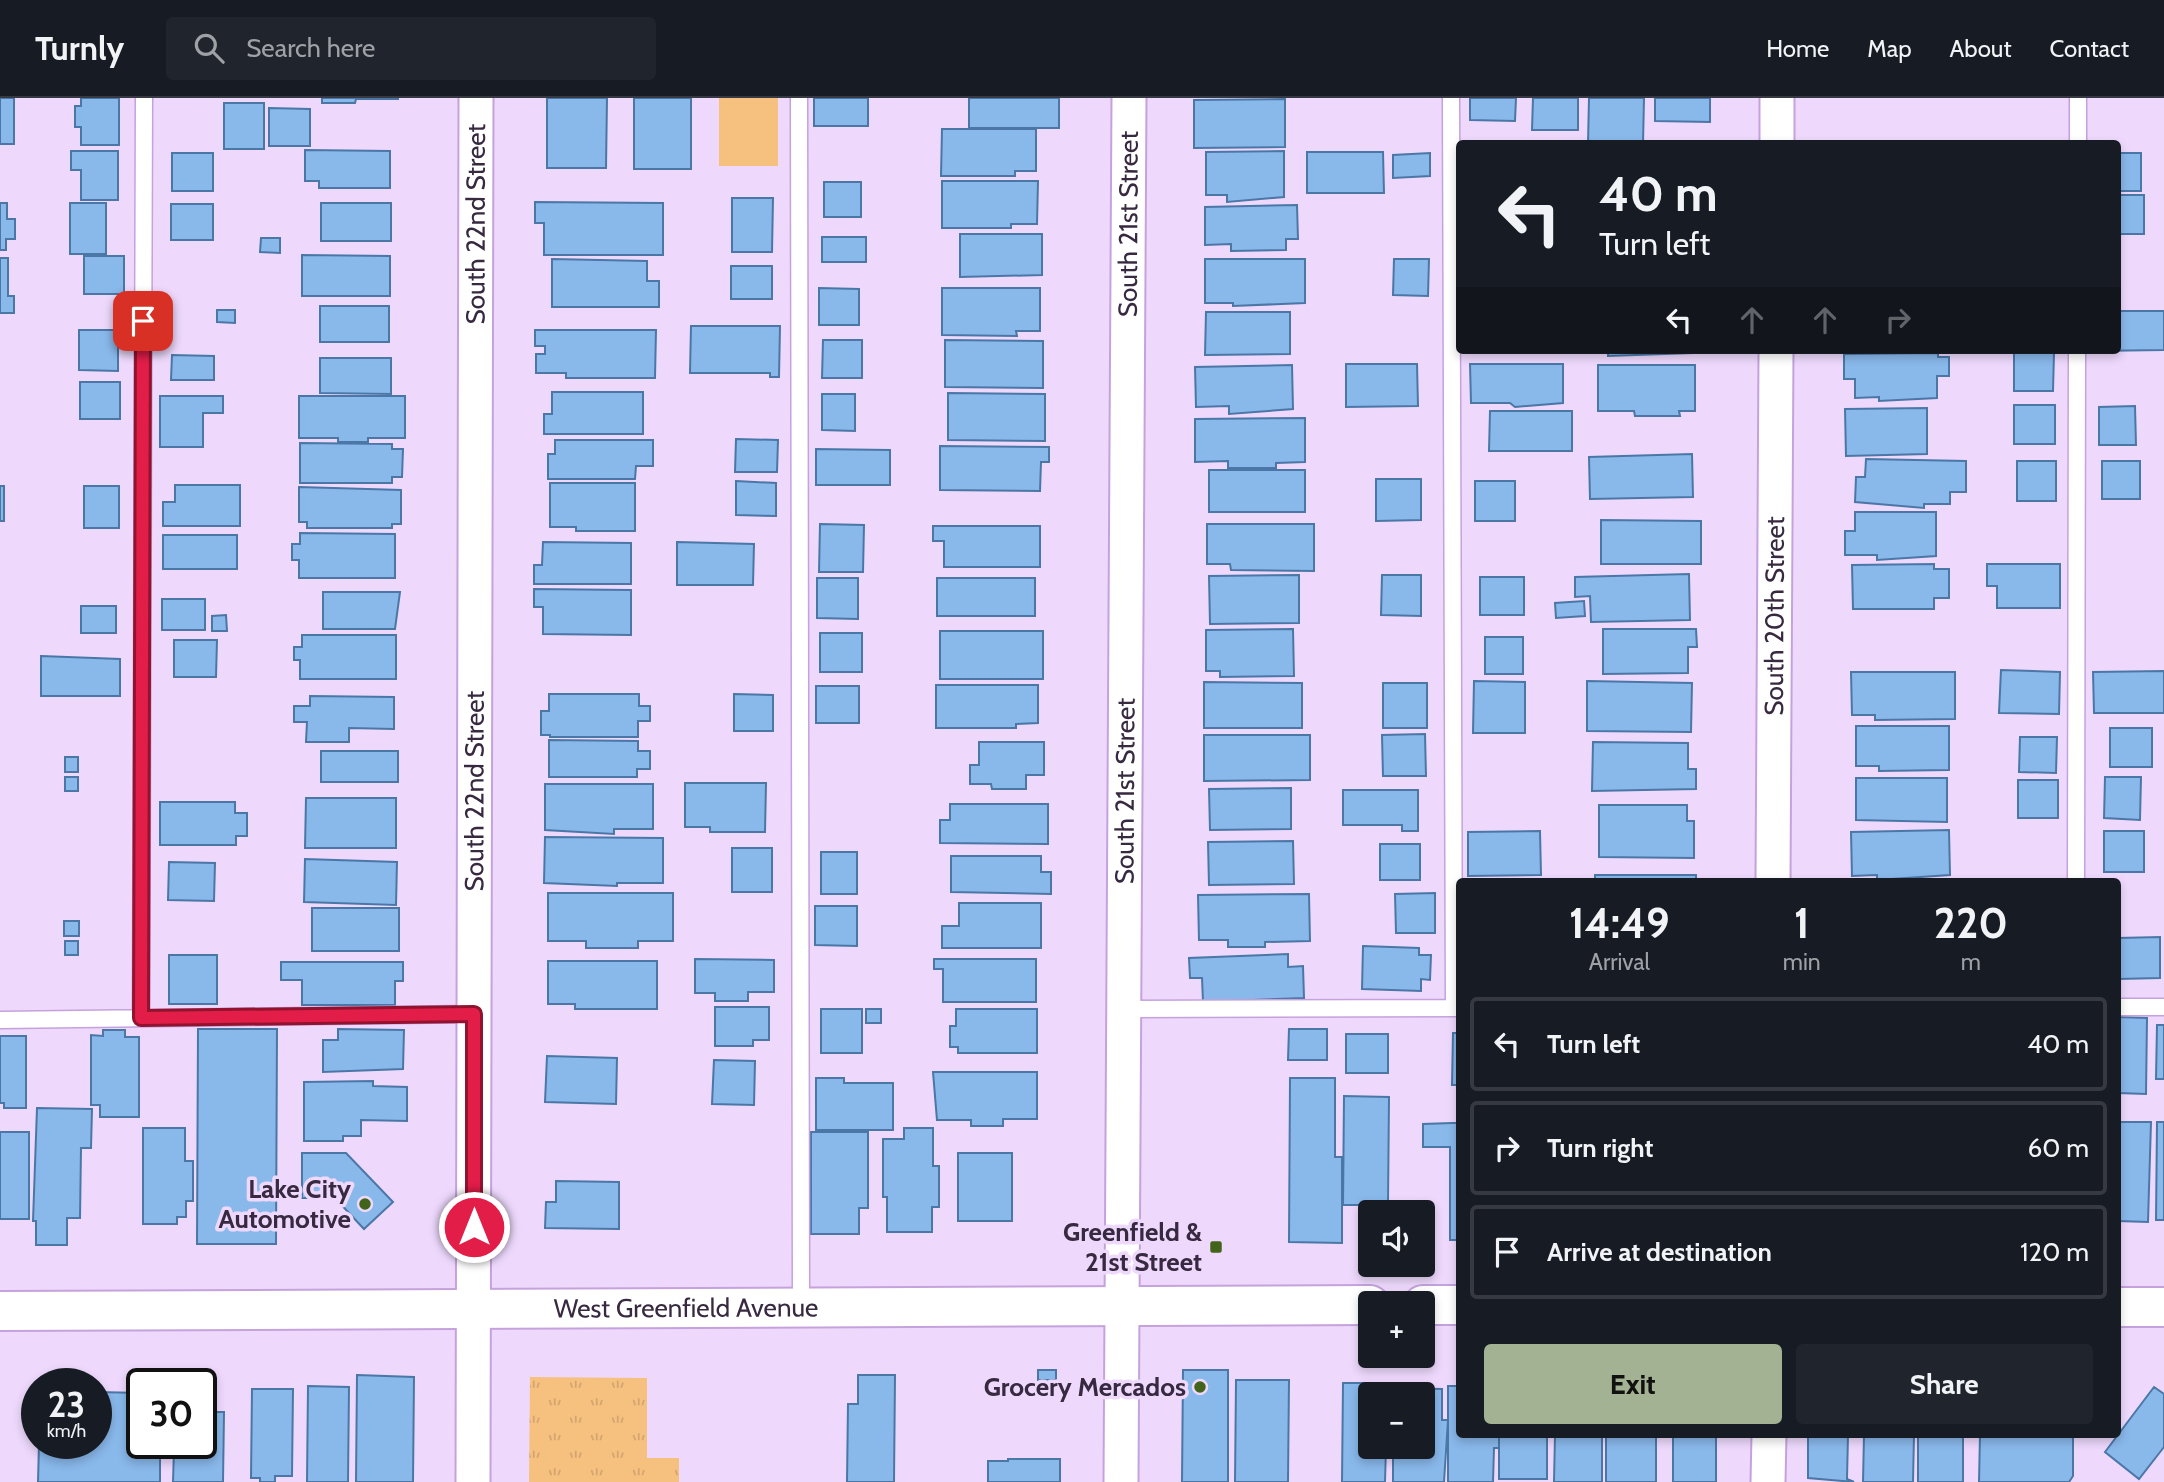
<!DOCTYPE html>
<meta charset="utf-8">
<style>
:root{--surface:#171b24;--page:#20242c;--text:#f1f3f6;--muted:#9ea1a6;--line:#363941;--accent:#a2b293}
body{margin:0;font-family:Cabin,sans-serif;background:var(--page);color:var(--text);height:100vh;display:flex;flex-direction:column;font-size:26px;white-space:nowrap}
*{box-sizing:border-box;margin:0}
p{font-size:23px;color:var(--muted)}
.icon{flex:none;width:38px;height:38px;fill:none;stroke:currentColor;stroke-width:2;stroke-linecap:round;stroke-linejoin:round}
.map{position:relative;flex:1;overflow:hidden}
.drawer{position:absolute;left:1456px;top:780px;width:665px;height:560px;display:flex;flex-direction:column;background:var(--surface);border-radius:7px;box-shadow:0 4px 10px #0003}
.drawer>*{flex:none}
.top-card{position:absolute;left:1456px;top:42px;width:665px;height:214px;border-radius:7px;box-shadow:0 4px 10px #0003;background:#171b24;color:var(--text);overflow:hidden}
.buttons{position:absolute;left:1358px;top:1102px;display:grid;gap:14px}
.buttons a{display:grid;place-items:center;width:77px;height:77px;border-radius:7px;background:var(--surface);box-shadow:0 4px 10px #0003;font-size:35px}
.speed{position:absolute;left:21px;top:1270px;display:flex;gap:14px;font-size:35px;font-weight:700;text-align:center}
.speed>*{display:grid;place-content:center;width:91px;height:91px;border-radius:50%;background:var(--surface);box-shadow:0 4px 10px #0003;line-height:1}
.speed small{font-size:18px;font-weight:400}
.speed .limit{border:4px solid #111;border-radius:10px;background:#fff;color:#111}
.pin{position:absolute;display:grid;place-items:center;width:60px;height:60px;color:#fff;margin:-30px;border-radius:14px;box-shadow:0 4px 10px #0006}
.me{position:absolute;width:77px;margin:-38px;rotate:0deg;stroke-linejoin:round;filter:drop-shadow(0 0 5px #0008)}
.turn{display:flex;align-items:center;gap:24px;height:147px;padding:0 28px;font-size:32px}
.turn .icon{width:91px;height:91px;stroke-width:2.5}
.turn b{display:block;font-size:49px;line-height:60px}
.lanes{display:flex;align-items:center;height:66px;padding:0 28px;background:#0003;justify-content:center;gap:35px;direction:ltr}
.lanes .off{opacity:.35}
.eta{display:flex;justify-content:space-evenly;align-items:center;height:119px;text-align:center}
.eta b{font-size:42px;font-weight:800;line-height:49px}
.button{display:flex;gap:14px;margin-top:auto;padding:14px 28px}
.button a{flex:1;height:80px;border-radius:7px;background:var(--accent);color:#111;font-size:28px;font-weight:800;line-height:80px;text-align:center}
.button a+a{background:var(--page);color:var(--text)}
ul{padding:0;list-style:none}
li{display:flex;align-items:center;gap:21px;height:94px;margin:0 14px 10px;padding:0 14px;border:4px solid var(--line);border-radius:7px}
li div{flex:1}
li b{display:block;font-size:26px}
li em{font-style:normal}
header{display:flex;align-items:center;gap:42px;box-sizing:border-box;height:98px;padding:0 35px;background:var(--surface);border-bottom:2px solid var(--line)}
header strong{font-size:33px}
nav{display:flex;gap:38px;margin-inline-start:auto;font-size:24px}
.search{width:490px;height:63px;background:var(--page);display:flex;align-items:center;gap:18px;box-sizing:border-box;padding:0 24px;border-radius:7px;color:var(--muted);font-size:26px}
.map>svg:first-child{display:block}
</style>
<header>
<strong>Turnly</strong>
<div class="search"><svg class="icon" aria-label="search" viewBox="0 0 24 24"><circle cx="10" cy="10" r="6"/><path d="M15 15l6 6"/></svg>Search here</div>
<nav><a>Home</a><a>Map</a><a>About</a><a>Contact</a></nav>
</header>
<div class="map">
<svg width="2164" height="1384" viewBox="0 0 2164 1384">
<defs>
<pattern id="grass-tufts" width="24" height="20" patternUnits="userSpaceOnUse" patternTransform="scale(1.75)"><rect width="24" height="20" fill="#f6c07f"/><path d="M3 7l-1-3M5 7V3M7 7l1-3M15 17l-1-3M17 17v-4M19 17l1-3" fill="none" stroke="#d4a56f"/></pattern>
</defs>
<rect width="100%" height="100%" fill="#eed9fd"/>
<path fill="url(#grass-tufts)" d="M530 1279 647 1280V1360H679V1384H529Z"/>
<path fill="#f6c07f" d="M719 0H778V68H719Z"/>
<path fill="#89b8eb" stroke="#4b77a7" stroke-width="2" d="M0 0H14V46H0Z
M81 0H119V47H81V29H75V8H81Z
M322 0H398V1H356L355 5H322Z
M547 0H607L606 70H547Z
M634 0H691V71H634Z
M814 0H868V28H814Z
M969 0H1059V30H969Z
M1470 0H1516L1515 23 1470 22Z
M1533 0H1578V32H1532Z
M1589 0H1644L1643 46H1588Z
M1655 0H1710V24L1655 23Z
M1285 1V49L1194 50V2Z
M224 5H264V51H224Z
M269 10 310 11V48H269Z
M942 31H1036V73H1015V78H941Z
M1945 44V46H1856Z
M305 52 390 53V90H319V83H305Z
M71 53H118V102H81V72H71Z
M1284 53V99L1227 104V97H1206V54Z
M1307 54H1383L1384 95H1307Z
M172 55H213V93H172Z
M1430 55V78L1393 80V57Z
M2118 55H2141V93H2118Z
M942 83H1038L1037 126H1011V130H942Z
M824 84H861V119H824Z
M2118 97H2144V136H2118Z
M732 100H773L772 154H732Z
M535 104 663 105V157H544V125H535Z
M0 105H7V121H15V141H6V152H0Z
M70 105H106V156H70Z
M321 105H391V143H321Z
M171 106H213V142H171Z
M1297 107 1298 141H1286V152L1231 153V146L1205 147V109Z
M960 136H1042V177L960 179Z
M822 139H866V164H822Z
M261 140H280V155L260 154Z
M302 157 390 158V198H302Z
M84 158H124V196H84Z
M0 160H8V198H14V215H0Z
M552 161 647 163V183H659V209H552Z
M1205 161H1305V205L1233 208V205H1205Z
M1394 161H1429L1428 198 1393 197Z
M731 168H772V201H731Z
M819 190 859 191V227H819Z
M942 190H1040V233H1016L1017 238 942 237Z
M320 208H389V244H320Z
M217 212H235V225L217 224Z
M2118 213H2164V252L2094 253 2118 252Z
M1206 214H1290V256L1205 257Z
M691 228H780L779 279H770V275H690Z
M79 232H118V273L79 272Z
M535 232H656L655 280H566V275H536V256H545V248H535Z
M823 242H862V280H822Z
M945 242 1043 243V290L945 289Z
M1608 252H1693V255L1608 258Z
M1938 255V259H1949V278H1937V300L1879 303V299L1855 300V281H1844V256Z
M2014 255H2054L2053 293H2014Z
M172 257 214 258V282H171Z
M320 260H391V296L320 295Z
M1346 266H1417L1418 308 1346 309Z
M1470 266H1563V305L1515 309 1510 305H1471Z
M1292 267 1293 311 1229 316V308L1196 309 1195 269Z
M1598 267H1695V313H1679L1680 318H1635L1634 313H1598Z
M80 284H120V321H80Z
M552 294H643V336H544V316H552Z
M948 295 1045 296V343L948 342Z
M822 296H855V333L822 332Z
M160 298H223V315H203V349H160Z
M299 298H405V340H368V344H338V340H299Z
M2014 307H2055V346H2014Z
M2135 308 2136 347H2099V309Z
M1927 310V356L1846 358 1845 311Z
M1490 313H1572V353H1489Z
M1305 320V364L1276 365V370H1228V363L1195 364V321Z
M736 341 778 342 777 374H735Z
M555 342H653V368H636L635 381H548V356H555Z
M300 345 392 346V351H403L402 379H392V385H300Z
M940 348 1049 349V364H1041L1040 393 940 392Z
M816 351 890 352V387H816Z
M1692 356 1693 399 1590 401 1589 359Z
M1866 361 1966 363V394H1950V406H1924V410L1855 404 1856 379H1865Z
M2017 363H2056V403H2017Z
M2102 363H2140V401H2102Z
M1209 372H1305V414H1209Z
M1376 381H1421V422L1376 423Z
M736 383 776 385V418L736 417Z
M1475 383H1515V423H1475Z
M550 385H635V433H576V429H550Z
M175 387H240V428H163V404H175Z
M0 388H4V423H0Z
M84 388H119V430H84Z
M299 389 401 392V426H392V430H307V424H299Z
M1855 414H1936V458L1877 462V457H1845V433H1855Z
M1601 422 1701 423V466H1601Z
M820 426 864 427 863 474H819Z
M1207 426H1314V473L1231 472 1230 466H1207Z
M933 428H1040V469H944V443H933Z
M300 435 395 436V480H299V462H292V446H300Z
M163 437H237V471H163Z
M543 444 631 445V486H534V467H542Z
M677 444 754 446 753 487H677Z
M1934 466V471H1949V500H1934V511H1853L1852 467Z
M1987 466H2060V510H1997V488H1987Z
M1689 476 1690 522 1591 524 1590 498 1575 499V479Z
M1299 477V525L1210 526 1209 478Z
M1382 477H1421V518L1381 517Z
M1480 479H1524V517H1480Z
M817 480H858V521L817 520Z
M937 480H1035V518H937Z
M534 491 631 492V537L543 536V509H534Z
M323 494H400L395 531H323Z
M162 501H205V532H162Z
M1584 503 1585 518 1556 520 1555 505Z
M81 508H116V535H81Z
M226 517 227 533H212V518Z
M1293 531 1294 578 1220 579V573H1206V532Z
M1603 531H1696L1697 549H1688V575L1603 576Z
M940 533H1043V581H940Z
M820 535H862V574H820Z
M302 537H396V581H300V562H294V549H302Z
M1485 539H1523V576H1485Z
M174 542H217L216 579H174Z
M41 558 120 561V598H41Z
M2001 572 2060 574 2059 616 1999 615Z
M2164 573V615H2094L2093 574Z
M1851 574H1955V621L1875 622V617H1852Z
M1474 583 1525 584V635H1473Z
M1587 583 1692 585 1691 634 1587 633Z
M1204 584 1302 585V630H1204Z
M1383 585H1427V630H1383Z
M936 587H1038V625L1016 626V630H936Z
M816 588H859V625H816Z
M549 596H639V608H650V623H638V639H550V637H541V613H549Z
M734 596 773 597V633H734Z
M310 598 394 599V631L349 630V644H306L307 624H294V608H310Z
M1856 628H1949V672L1879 673V668H1856Z
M2110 630H2152V669H2110Z
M1425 636 1426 678H1383L1382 637Z
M1204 637H1310V682L1204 683Z
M2020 639H2057L2056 675 2019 674Z
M549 642 638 643V653H650V671H637V679H549Z
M979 644H1044V677H1026V691H992L991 686H970V667H979Z
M1593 644 1688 645V671H1696V691L1592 693Z
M321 653H398V684H321Z
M65 659H78V674H65Z
M65 679H78V693H65Z
M2105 679H2141L2140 722 2104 720Z
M1856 680H1947V724L1856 722Z
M2018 682H2058V720H2018Z
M685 685H766L765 734H710V729H685Z
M545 686H653V731H614V736L545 732Z
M1291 690V731L1210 732 1209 691Z
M1343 692H1418V733H1402V727H1343Z
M306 700H396V750H305Z
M160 704H235V715H247V738H236V747H160Z
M950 706H1048V746L940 745V722H950Z
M1599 707H1687V723H1694V760L1599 759Z
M1949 732 1950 777 1877 782V777L1852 778 1851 734Z
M1540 733 1541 777 1468 778V734Z
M2104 733H2144V774H2104Z
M545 739 663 740V785H617V788L544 785Z
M1293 743 1294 786 1209 787 1208 744Z
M1380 746H1420V782H1380Z
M732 750H772V794H732Z
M821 754H857V796H821Z
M951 758H1041V774H1051V796L951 794Z
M305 761 397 764 396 807 304 804Z
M169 764 215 765 214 803 168 802Z
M1595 777H1696V784H1595Z
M548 795H673V843H638V850H586V843H548Z
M1435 795V835H1396L1395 796Z
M1309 796 1310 843 1265 844V849H1228V842H1199L1198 797Z
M959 805H1041V850H942V828H959Z
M815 808H857V848L815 847Z
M312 810H399V853H312Z
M64 823H79V838H64Z
M2160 839V880L2118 881V840Z
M65 843H78V857H65Z
M1363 848 1419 850V857H1431L1430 882 1421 881V893L1362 891Z
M1288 856V869L1303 868 1304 900 1203 904 1202 880H1190L1189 860Z
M169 857H217V906H169Z
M695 861 774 862V894H748V903H715V895H695Z
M934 861H1036V904H943V871H934Z
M548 863H657V911H575V906H548Z
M281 864H403V883H395V907H302V882H281Z
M715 909H769V942H753V948H715Z
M821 911H862V955H821Z
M866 911H881V925H866Z
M956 911H1037V955H958V949H950V928H956Z
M2118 919 2147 920 2146 996 2118 995Z
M2157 927H2164V981H2156Z
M198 931H277L276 1146H197Z
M338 931 404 932 403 971 323 974V942H338Z
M1289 931H1327V962H1288Z
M103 932H125V939H139V1019H100V1007H91V937L103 938Z
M1453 935H1460V987H1452Z
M1346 936H1388V975H1346Z
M0 938H26V1010H4V1005H0Z
M547 958 617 960 616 1006 545 1004Z
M714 962 755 963 754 1007 712 1006Z
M933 974H1037V1021H1003V1028H971V1022H937Z
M816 980H844V985H893V1032H816Z
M1290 980H1335V1059H1342V1145L1289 1144Z
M373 983V988L407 989V1023L361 1022V1038H343V1043H304V984Z
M1344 998 1389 999 1388 1107H1343Z
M37 1010 92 1011 91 1050H81L80 1120H67V1147H36V1123H33Z
M2118 1024H2151L2148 1124 2118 1123Z
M2157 1024H2164V1122H2156Z
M1452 1025H1460V1142H1450V1049H1423V1026Z
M143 1030H185V1063H193V1103H186V1119H177V1126H143Z
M904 1030H933V1068H939V1109H932V1134H887V1099H883V1041H904Z
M0 1034H29V1121H0Z
M811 1034H868V1110H859V1136H811Z
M302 1055H346L393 1104 364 1131 335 1100H302Z
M958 1055H1012V1123H958Z
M556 1083 619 1084V1131L545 1130 546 1104H556Z
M1038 1272H1056V1282H1038Z
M1183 1272H1228V1384H1182Z
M357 1277 414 1279 413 1384H356Z
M858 1277H895L894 1384H847L848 1306H858Z
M1236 1282H1289L1288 1384H1235Z
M1343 1285H1386V1297H1370V1349H1386L1385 1384H1342Z
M308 1288 349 1289 348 1384H307Z
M1448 1288H1460V1337H1499V1350H1494L1493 1384H1448Z
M2154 1289 2164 1296V1349L2139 1381 2105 1354Z
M1394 1290 1442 1291V1322H1448L1444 1384H1393V1349H1423V1297H1394Z
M252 1291H293L292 1378H275V1384H260V1380H251Z
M96 1294 142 1295V1346H160V1384H38L39 1346H96Z
M201 1314H224L223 1384H173L174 1350H180V1346H201Z
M1499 1337H1547V1381H1499Z
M1555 1337H1602V1384H1554Z
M1606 1337H1656V1384H1606Z
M1673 1337H1716V1384H1673Z
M1808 1337H1848L1847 1381 1854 1384 1808 1380Z
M1864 1337H1914L1913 1384H1863Z
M1918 1337H1963V1384H1918Z
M1980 1337H2073V1378L2069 1384H1979Z
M1008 1361H1060V1384H988V1363H1008Z"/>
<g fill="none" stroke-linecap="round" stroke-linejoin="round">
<defs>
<path id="service" d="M799 0 801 1208
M1451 0 1454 910
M2078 46V0
M2076 784 2077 252
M2118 909H2164
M1125 911 1460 910
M141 920 144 0
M0 922 474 916"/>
<g id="minor">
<path d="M1777 46V0"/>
<path id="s1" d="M1773 784 1776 252"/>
<path id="s2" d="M473 1384 476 0"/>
<path id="s3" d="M1121 1384 1129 0"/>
<path d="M1768 1384 1769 1337"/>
</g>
<g id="secondary">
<path d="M1423 1207H1460"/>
<path d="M2118 1209H2164"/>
<path id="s4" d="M0 1213 1370 1207"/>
</g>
</defs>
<use href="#service" stroke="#c5a2dc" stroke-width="19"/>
<use href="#minor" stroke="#c5a2dc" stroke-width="37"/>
<use href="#secondary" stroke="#c5a2dc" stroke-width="42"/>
<use href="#service" stroke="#fff" stroke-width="16"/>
<use href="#minor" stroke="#fff" stroke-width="33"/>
<use href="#secondary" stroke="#fff" stroke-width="38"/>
</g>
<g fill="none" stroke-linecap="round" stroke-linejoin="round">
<defs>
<path id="route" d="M143 223 141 920 474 916V1129"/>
</defs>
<use href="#route" stroke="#92132f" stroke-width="18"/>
<use href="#route" stroke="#e11d48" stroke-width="12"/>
</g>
<g fill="#41631a" stroke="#eed9fd" stroke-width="2.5">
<circle cx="365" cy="1106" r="7"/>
<rect x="1209" y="1142" width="14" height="14" rx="3.5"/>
<circle cx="1200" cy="1289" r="7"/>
</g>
<g text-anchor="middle" stroke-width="7" stroke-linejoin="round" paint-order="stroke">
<g font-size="26" fill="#372940" stroke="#eed9fd">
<text dy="9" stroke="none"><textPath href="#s2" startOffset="1258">South 22nd Street</textPath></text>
<text dy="9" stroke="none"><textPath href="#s3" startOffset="1258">South 21st Street</textPath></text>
<text dy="9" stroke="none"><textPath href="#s1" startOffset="266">South 20th Street</textPath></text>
<text dy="9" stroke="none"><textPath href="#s2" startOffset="691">South 22nd Street</textPath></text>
<text dy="9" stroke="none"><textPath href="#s3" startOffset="691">South 21st Street</textPath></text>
<text dy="9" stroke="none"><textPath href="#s4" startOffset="686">West Greenfield Avenue</textPath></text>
</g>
<g font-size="26" font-weight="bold" fill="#372940" stroke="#eed9fd" text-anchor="end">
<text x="351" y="1100">Lake City<tspan x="351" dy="30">Automotive</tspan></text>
<text x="1202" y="1143">Greenfield &amp;<tspan x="1202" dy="30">21st Street</tspan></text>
<text x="1186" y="1298">Grocery Mercados</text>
</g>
</g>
</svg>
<div class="buttons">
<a><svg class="icon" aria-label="sound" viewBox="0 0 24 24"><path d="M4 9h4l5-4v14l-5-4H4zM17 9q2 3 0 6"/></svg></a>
<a>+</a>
<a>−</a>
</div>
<div class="speed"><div>23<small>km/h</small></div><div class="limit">30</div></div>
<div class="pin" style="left:143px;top:223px;background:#d93025"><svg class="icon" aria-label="arrive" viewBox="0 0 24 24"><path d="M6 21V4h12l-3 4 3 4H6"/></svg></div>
<svg class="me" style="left:474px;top:1129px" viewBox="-20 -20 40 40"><circle r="17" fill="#e11d48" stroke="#fff" stroke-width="3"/><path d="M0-11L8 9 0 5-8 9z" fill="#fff"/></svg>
<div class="top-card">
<div class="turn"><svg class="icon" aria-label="left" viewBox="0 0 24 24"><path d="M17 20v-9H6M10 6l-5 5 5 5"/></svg><div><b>40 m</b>Turn left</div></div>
<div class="lanes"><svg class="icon" aria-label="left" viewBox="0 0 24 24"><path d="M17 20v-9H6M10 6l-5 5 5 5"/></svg><svg class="icon off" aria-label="ahead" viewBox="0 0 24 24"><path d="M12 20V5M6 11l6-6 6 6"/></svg><svg class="icon off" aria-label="ahead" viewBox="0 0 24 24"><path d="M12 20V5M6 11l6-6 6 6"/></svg><svg class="icon off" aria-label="right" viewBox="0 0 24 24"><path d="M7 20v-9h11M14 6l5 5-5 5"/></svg></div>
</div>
<section class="drawer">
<div class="eta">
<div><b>14:49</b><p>Arrival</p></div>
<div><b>1</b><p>min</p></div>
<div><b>220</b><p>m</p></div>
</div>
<ul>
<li><svg class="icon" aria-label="left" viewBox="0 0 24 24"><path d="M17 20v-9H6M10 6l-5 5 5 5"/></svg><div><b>Turn left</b></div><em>40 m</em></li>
<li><svg class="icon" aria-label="right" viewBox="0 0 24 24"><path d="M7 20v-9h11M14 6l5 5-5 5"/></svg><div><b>Turn right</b></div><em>60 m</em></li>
<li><svg class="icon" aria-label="arrive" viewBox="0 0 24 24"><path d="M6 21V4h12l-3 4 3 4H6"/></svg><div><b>Arrive at destination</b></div><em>120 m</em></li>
</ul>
<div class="button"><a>Exit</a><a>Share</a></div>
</section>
</div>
